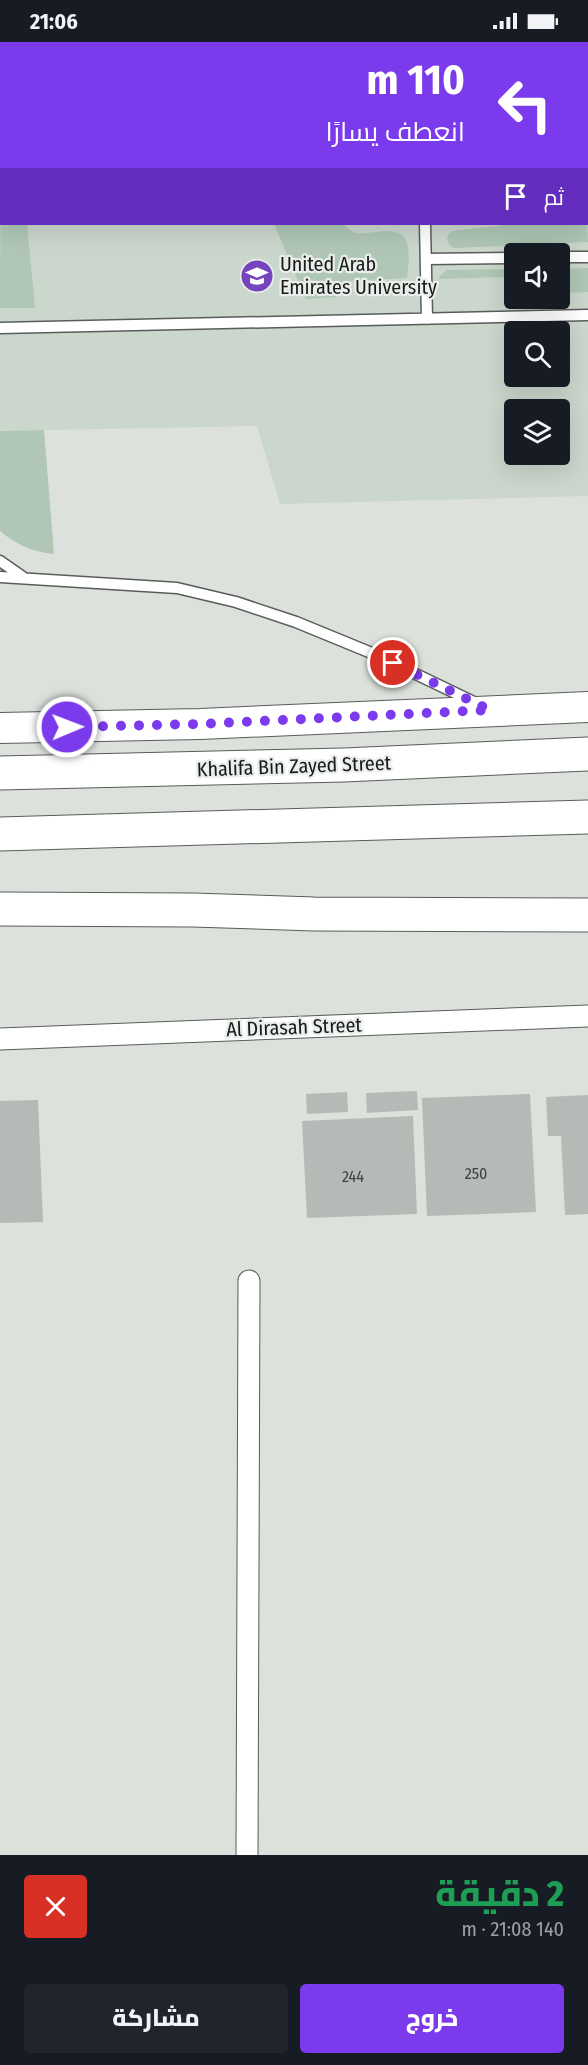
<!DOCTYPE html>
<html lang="ar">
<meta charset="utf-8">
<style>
:root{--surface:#171b24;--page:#20242c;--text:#f1f3f6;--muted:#9ea1a6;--accent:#7c3aed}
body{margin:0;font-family:"Fira Sans Condensed",Cairo,sans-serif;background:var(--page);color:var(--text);direction:rtl;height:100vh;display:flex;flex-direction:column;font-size:22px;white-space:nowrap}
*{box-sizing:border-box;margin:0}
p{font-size:20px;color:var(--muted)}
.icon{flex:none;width:33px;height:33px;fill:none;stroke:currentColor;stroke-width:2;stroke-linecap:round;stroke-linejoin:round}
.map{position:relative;height:1813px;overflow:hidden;direction:ltr}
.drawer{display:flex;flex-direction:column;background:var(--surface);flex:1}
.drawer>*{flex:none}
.hud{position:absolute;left:0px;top:0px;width:588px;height:183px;box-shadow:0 6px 24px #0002;direction:rtl;background:#7c3aed;color:#fff;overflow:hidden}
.buttons{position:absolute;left:504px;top:201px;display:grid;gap:12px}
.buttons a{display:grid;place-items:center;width:66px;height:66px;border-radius:6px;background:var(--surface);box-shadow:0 6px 24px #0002;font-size:30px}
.pin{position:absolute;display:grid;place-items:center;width:51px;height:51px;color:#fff;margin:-26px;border:3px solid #fff;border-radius:50%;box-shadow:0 2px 6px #0007}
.me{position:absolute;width:66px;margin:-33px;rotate:89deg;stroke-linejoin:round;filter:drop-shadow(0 0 4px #0008)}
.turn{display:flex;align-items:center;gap:21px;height:126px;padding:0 24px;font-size:27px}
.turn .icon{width:78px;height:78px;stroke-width:2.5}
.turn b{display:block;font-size:42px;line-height:51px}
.then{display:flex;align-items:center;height:57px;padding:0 24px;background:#0003;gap:12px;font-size:22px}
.round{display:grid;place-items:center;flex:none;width:63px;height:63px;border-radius:6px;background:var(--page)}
.overview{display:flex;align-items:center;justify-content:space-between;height:102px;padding:0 24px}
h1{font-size:36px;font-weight:800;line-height:45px;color:#1e9e55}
.action{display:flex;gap:12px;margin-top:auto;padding:12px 24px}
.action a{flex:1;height:69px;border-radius:6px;background:var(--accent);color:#fff;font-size:24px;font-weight:800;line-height:69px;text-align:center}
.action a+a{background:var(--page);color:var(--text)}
.status{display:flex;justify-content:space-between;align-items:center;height:42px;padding:0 30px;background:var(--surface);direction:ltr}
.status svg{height:16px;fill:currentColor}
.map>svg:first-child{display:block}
</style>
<div class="status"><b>21:06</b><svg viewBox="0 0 49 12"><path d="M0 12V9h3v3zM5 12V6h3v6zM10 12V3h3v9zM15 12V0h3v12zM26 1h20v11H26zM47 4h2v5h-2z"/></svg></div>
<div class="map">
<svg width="588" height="1813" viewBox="0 0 588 1813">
<rect width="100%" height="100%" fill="#dce1dc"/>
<path fill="#cbd6cd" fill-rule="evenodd" d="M0 0H588V454L280 462 257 384 0 389ZM2 2H586V182H2ZM514 212H560V256H514ZM514 290H560V334H514ZM514 368H560V412H514Z"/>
<path fill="#afc7b4" d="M1 26 2 182H27L35 266H0Z
M587 179 588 200 455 206 451 205 447 198 448 193 452 189 498 184 504 182H586Z
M274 182H342L355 191C364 192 374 190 384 189 415 187 409 215 407 236L348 239 340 245 337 255 306 257Z
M588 226V250L560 251V227Z
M514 227V246L503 235 438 237 446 228Z
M44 388 54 512C33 510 17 503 0 489V389Z"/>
<path fill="#b5bab6" d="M417 1049 418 1068 367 1071 366 1051Z
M347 1050 348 1070 307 1072 306 1052Z
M530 1052 536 1170 427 1174 422 1056Z
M588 1053V1172L565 1173 561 1094H548L546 1055Z
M38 1058 43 1180 0 1181V1059Z
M413 1074 417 1172 307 1176 302 1079Z"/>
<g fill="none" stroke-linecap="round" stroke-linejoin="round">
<defs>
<path id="lane" d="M425 182 427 277
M560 215H588
M426 217 514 216
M0 286 588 273
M0 519 23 535
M0 535 177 546 236 560 296 580 374 612 476 661"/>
<path id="street" d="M0 997 588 974
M247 1813 249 1239"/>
<path id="secondary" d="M0 686 200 682 588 665"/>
<path id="highway" d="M0 731 344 723 588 712
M0 792 588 775
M0 867 193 868 314 872 588 873"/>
</defs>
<use href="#lane" stroke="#595d5a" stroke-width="13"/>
<use href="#street" stroke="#595d5a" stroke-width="23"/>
<use href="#secondary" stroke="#595d5a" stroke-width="32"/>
<use href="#highway" stroke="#595d5a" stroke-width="35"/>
<path stroke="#959995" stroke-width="4" stroke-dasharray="3 3" stroke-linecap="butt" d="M151 2 152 0"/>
<use href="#lane" stroke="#fff" stroke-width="10"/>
<use href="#street" stroke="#fff" stroke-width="21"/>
<use href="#secondary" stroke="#fff" stroke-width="30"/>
<use href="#highway" stroke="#fff" stroke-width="33"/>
</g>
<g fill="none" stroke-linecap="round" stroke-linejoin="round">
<path stroke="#7c3aed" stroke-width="10" stroke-dasharray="0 18" d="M67 685 200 682 490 668 393 621"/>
</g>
<defs>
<symbol id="university-disc" viewBox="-11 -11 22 22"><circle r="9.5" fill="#7644bc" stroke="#e9eeea"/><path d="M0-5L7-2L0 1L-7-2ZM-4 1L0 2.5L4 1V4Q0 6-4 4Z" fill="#fff"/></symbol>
</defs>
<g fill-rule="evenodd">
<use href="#university-disc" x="238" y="215" width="38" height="38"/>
</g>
<g text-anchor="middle" stroke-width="4.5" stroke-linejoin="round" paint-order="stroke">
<g font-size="16" fill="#404340">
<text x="476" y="1137">250</text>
<text x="353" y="1140">244</text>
</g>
<g font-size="20" fill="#191b19" stroke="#e9eeea" text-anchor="start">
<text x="280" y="229">United Arab<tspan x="280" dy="23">Emirates University</tspan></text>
</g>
<g font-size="20" fill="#191b19" stroke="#e9eeea">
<text transform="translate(294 724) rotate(-2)" y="7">Khalifa Bin Zayed Street</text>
<text transform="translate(294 985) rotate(-2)" y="7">Al Dirasah Street</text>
</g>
</g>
</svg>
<div class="buttons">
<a><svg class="icon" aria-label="sound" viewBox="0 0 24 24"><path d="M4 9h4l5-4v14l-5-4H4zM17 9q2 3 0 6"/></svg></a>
<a><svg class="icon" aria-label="search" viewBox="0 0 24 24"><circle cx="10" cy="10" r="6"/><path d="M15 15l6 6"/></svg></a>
<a><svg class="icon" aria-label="layers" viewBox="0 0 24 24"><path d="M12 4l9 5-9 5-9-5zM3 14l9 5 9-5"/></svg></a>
</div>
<div class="pin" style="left:393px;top:621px;background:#d93025"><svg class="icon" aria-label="arrive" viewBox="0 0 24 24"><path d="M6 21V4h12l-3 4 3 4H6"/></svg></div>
<svg class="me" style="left:67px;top:685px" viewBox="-20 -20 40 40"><circle r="17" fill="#7c3aed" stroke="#fff" stroke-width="3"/><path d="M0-11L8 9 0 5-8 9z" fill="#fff"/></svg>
<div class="hud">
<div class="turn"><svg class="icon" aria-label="left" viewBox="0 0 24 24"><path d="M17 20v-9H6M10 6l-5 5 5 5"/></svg><div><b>110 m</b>انعطف يسارًا</div></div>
<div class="then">ثم<svg class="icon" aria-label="arrive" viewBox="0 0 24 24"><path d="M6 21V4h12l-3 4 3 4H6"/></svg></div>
</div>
</div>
<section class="drawer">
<div class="overview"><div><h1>2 دقيقة</h1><p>140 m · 21:08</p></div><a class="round" style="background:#d93025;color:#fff"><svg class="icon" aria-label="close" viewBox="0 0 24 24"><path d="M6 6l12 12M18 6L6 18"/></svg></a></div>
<div class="action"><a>خروج</a><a>مشاركة</a></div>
</section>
